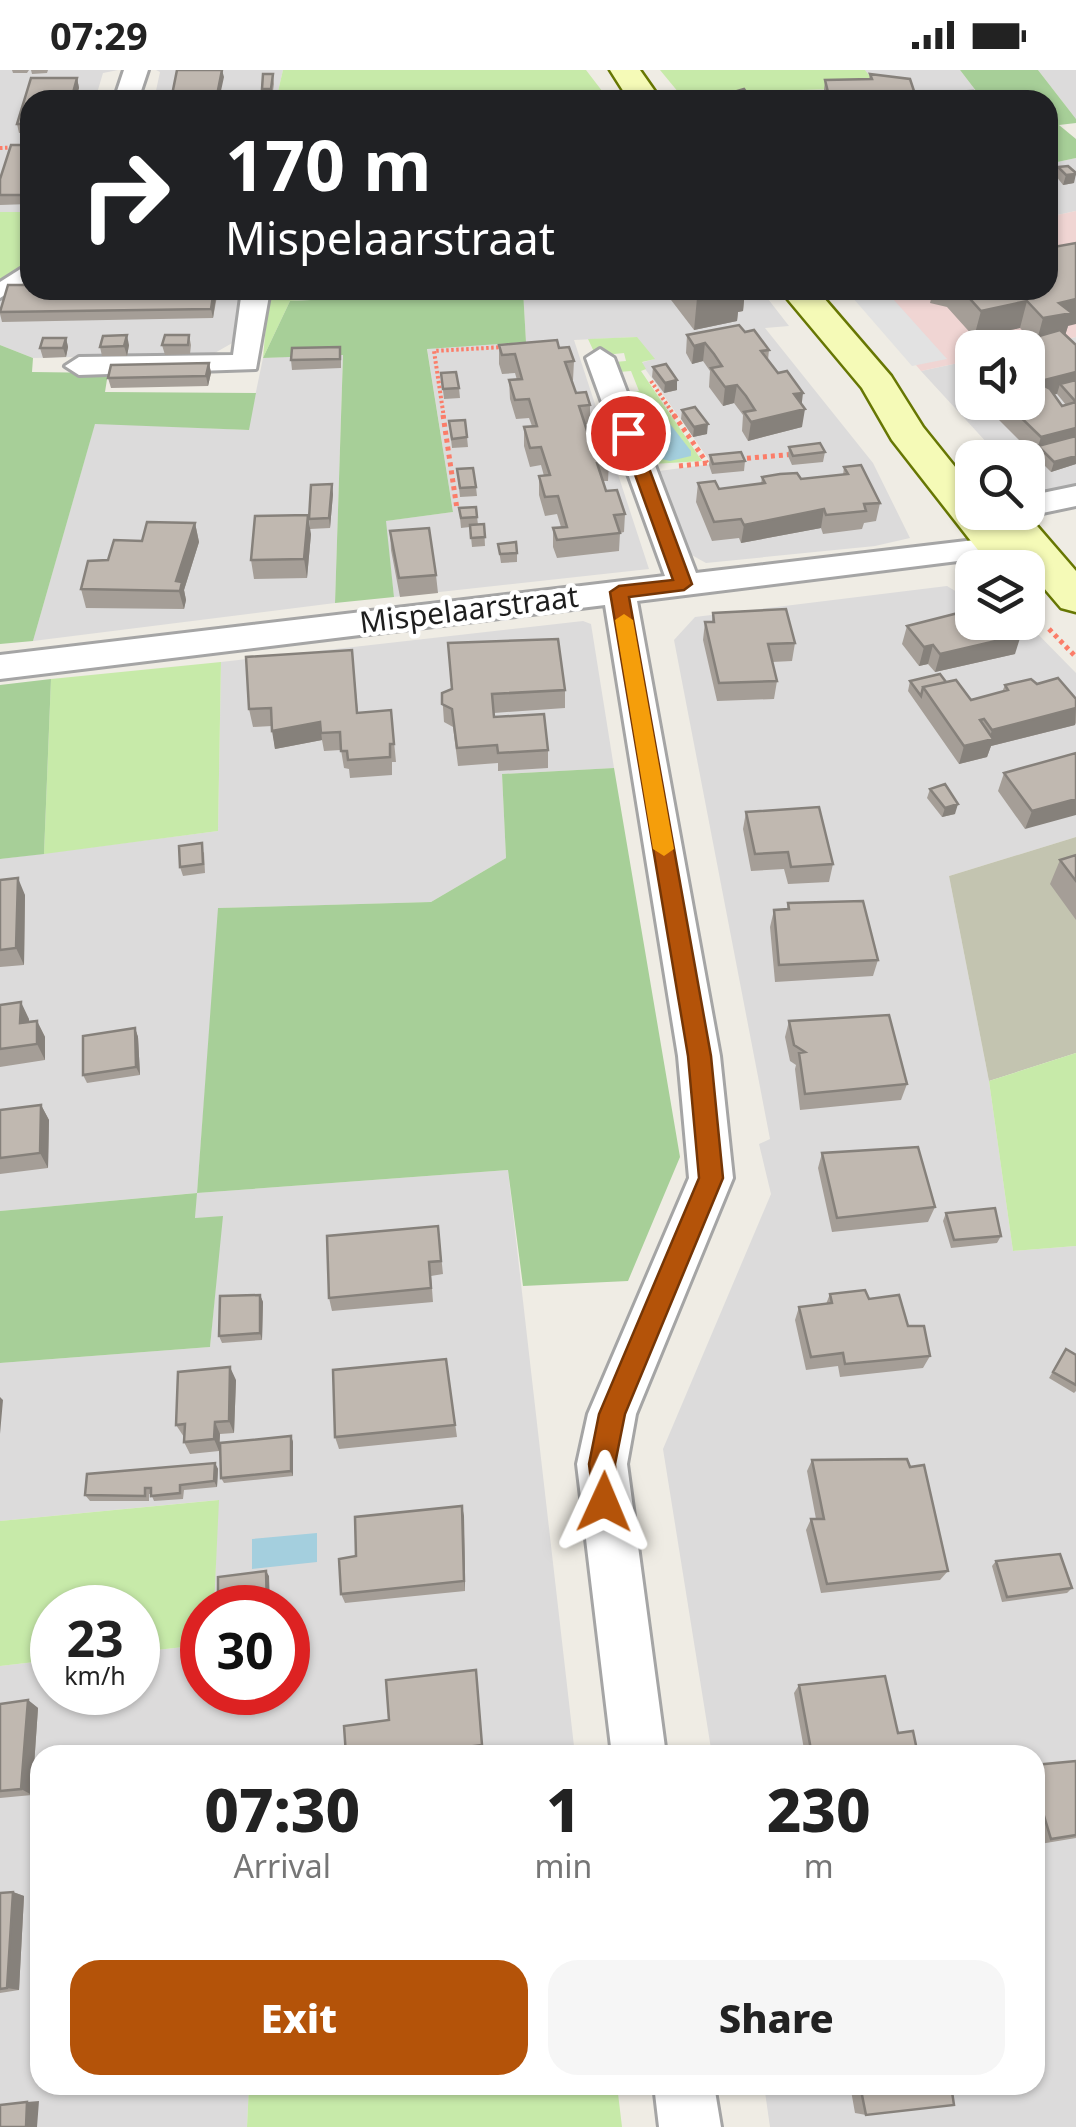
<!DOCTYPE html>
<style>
:root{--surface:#fff;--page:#f6f6f6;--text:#222;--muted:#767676;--accent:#b45309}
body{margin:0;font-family:"Noto Sans",sans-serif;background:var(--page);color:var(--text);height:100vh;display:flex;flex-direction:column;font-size:38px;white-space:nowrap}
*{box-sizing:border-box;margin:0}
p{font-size:32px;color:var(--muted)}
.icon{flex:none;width:55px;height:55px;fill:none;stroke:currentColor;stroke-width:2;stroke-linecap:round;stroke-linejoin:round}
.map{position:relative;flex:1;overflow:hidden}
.details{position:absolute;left:30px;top:1675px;width:1015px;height:350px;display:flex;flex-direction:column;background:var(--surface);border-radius:30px;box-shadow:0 2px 8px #0004}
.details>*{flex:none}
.hud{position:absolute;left:20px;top:20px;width:1038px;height:210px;border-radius:30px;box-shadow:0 2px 8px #0004;background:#202124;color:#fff;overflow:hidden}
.buttons{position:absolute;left:955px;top:260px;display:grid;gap:20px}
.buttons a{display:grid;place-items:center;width:90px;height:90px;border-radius:20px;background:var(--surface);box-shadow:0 2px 8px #0004;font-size:50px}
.speed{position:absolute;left:30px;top:1515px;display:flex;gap:20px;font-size:50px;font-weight:700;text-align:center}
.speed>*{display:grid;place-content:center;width:130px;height:130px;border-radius:50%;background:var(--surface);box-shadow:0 2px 8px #0004;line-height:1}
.speed small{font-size:25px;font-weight:400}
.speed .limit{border:15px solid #d22;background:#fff;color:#111}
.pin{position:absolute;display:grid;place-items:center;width:85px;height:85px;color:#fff;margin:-42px;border:5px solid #fff;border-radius:50%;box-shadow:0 2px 10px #0007}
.me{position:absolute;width:110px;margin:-55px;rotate:1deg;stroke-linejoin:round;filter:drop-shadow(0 0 8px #0008)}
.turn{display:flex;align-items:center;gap:35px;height:210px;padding:0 40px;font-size:45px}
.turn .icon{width:130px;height:130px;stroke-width:2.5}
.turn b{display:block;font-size:70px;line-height:85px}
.eta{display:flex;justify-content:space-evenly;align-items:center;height:170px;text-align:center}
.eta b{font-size:60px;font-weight:800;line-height:70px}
.primary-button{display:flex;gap:20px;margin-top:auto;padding:20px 40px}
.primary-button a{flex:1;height:115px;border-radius:30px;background:var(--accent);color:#fff;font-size:40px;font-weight:800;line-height:115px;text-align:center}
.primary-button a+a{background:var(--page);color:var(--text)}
.status{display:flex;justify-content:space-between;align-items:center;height:70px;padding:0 50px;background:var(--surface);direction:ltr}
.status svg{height:28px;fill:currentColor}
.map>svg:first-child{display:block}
</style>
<div class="status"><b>07:29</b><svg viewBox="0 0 49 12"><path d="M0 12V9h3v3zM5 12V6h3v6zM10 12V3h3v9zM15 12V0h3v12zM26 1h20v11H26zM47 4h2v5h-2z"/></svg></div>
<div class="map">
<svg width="1076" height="2057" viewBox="0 0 1076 2057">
<rect width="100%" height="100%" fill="#efece4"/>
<path fill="#dcdbdb" d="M0 0H118L103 3 95 30H30V142H0Z
M156 0H283L276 30H154L160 2Z
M865 0H960L983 30H686L679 23 878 18Z
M1038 0H1076V49Z
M1076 88V141L1048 147V94Z
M240 220 234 272 213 284 33 288 0 275V224Z
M523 220H761L789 256 765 258 873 393 910 468 875 476 706 493 688 483 659 401 712 394 641 293 654 289 636 267 574 270 649 499 394 527 385 451 453 442 427 278 526 272Z
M1076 267V414L1039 422 1028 417V388L1000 387 921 301 972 290V332H1028V278Z
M343 284 335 533 33 571 95 353 248 360 263 288Z
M947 516 972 531V552L1027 553 1076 603V767L949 806 989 1011 1013 1181 1076 1176V2057H770L764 2015H1035V1685H712L663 1379 771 1124 759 1074 770 1069 674 570 695 547Z
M583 551 591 554 614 698 502 704 506 788 431 832 219 838 197 1123 508 1100 575 1685H40V2015H249L247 2057H0V1596L52 1590V1622H138V1582L202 1575V1622H288V1538L214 1537 218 1430 0 1451V1293L210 1277 222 1147 195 1148 196 1123 0 1141V789L218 761 221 592Z"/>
<path fill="#f0d5d3" d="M1076 141V267L1028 278H972V290L921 301 853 220H1048V147Z"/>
<path fill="#c3c4b0" d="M1076 767V983L989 1011 949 806Z"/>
<path fill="#c7eaa9" d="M283 0H586L609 30H276Z
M660 0H865L879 18 679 23Z
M0 142H30V199L0 222Z
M269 220H305L303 230 290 231 263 288Z
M637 267 655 289 642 292 646 299 641 301 702 391 653 394 625 323 639 321 631 301 619 302 615 292 626 291 624 283 596 286 588 269Z
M221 592 218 761 44 784 51 609Z
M1076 983V1176L1013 1181 989 1011Z
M219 1430 214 1537 202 1538V1575L138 1582V1538H52V1590L0 1596V1451Z
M249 2015H617L622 2057H247Z"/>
<path fill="#a7cf98" d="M960 0H1038L1076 49V53L1059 55 1076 69V88L1048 94V30H983Z
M523 220 526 272 427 279 453 442 386 451 394 527 335 533 343 285 263 288 290 231Z
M0 275 33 288 32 302 108 303 105 322 256 323 249 360 95 354 33 571 0 574Z
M51 609 44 784 0 789V615Z
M614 698 680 1087 628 1211 523 1216 508 1100 197 1123 195 1148 223 1146 210 1277 0 1293V1141L197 1123 218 838 431 832 506 788 502 704Z"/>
<path fill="#e2e2e2" d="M846 220H885L947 289 912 296Z"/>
<path fill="#a4cfde" d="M637 328H650L691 381V386L670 391 657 388Z
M317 1463V1492L252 1499V1469Z"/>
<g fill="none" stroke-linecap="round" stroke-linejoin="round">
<defs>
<path id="pedestrian" d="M30 193V209L0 228V212Z"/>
<path id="minor" d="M124 0H148L138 30H114Z
M242 220H270L256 299 79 305 65 296 79 287 233 285Z
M600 279 614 288 696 503 983 469 986 442H1028V426L1076 416V436L1028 446 1018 443 1009 483 998 486 637 531 720 986 733 1108 636 1344 627 1394 666 1685H612L577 1394 588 1344 689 1108 678 986 605 535 0 609V585L665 506 586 288Z
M654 2015H714L721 2057H659Z"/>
<path id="secondary" d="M610 0H640L661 30H629Z
M780 220H817L891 306 923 357 972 418V442H1025L1076 501V542L1061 538 1032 504 1028 508V498H992L892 370 862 318Z"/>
</defs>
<use href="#pedestrian" stroke="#a5a5a5" stroke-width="6"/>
<use href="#minor" stroke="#a5a5a5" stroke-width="6"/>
<use href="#secondary" stroke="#677703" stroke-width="5"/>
<path stroke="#fb7d69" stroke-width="4" stroke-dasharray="2.5 2.5" stroke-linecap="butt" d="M0 78 30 77
M651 311 676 348
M444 348 434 281 504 277"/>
<path stroke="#fb7d69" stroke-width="5" stroke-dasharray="4 4" stroke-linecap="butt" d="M443 345 457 439
M674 345 707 393
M739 389 796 384
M679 396 716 392
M1049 559 1076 587"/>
<use href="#pedestrian" fill="#fff" fill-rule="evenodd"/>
<use href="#minor" fill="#fff" fill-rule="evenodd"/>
<use href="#secondary" fill="#f5fab7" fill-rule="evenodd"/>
</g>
<path fill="#a59e97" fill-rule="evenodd" d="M12 0H29L27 3H13Z
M31 0H48L47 3 32 4Z
M273 4 274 14 272 28 263 29 262 19Z
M870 4 917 30H796L823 29 825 10 869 9Z
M31 8H77L79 18 75 30H30V63H19L17 54Z
M30 75V134L0 135V109Z
M1058 97 1074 113 1063 115 1056 106Z
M357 220H383L382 228 358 229Z
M668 220H745L743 241 738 242 737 251 694 260 668 226Z
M931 220H1048L1068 256 1065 265 1076 275V394L1051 402 981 332H1028L1030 269 1020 258 974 267 947 237 930 233 933 221ZM1054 324H1057L1066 335 1062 336Z
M218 221 213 248 2 252 0 244V241Z
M745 262 769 280 768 290 802 334V357L748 371 742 361 743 345 734 333 723 336 709 317 710 301 703 291 692 294 686 283 687 265Z
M189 265 191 275 190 284 165 285 162 275Z
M66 268 68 277 66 287 43 288 40 278Z
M129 275 127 286H102L100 277Z
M499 275 559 278 574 291 573 310H571L576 323 590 335V354H585L590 370 609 392 608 411H603L606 421 625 444 624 462 620 463 619 481 557 488 553 477V458L561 457 557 444 545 446 539 425V406H544L541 395 530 397 524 376V357L532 356 529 348 516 349 510 329 509 310H517L515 303 502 304 499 294Z
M972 284V324L955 307 960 288Z
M341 286V298L292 300 291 290Z
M209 293 211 303 208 316 111 318 108 308Z
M653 297 677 310V320L664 323 652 307Z
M441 303 459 318 460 328 444 329Z
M682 340 707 364 693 367 681 349Z
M449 351 467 367 468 377 452 378Z
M789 377 825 382 823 392 792 395 788 386Z
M710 385 745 391 744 401 712 404 709 395Z
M844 397 880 433 876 451 864 453 862 459 823 464 821 458 741 473 739 468 712 471 696 432 698 413 719 419 761 414 762 407 801 409 843 405Z
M457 399 476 417 477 426 460 427Z
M333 424 330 458 310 459 309 449Z
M476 437 478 455 484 454 485 476 472 477 470 457 461 458 459 438Z
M195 453 199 472 184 520 186 530 184 539 86 538 81 519 108 490 142 471Z
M390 461 436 505 438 523 400 527 391 480Z
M311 464 307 508 254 509 251 490Z
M498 474 517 483V492L501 493Z
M713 543 795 573 792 591 772 592 777 611 774 629 717 631 703 570 705 552H712Z
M972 543 1015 584 935 602 928 594 919 596 902 574 907 556Z
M352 580 358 643 391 640 396 692H392V705L350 708 349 699 344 698 341 680 324 681 322 670 275 679 272 656 253 657 249 639Z
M910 611 946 612 971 630 1002 622 1005 615 1037 614 1076 629V653L1075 655 991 676 987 687 959 694 908 621Z
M565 620V638L494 643V647L548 680V698L498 701V693L458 696 453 657 444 652 442 623Z
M1076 683 1025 759 998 721 1004 703Z
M930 719 955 744 942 747 927 728Z
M746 742 833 794 829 812 788 814 784 799 751 801 743 759Z
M204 782 205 803 183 806 180 797Z
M1076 785V850L1050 814 1060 790Z
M0 810 25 825 24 895 0 897Z
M788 833 878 890 873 906 775 912 770 857 774 840 787 839Z
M0 935 29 949V952L37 951 45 967V990L0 997Z
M789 951 907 1014 901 1030 800 1040 795 999 796 995 790 991 785 967Z
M135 958 138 967 140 1005 87 1013 83 1005Z
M41 1035 49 1050 48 1098 0 1104V1040Z
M822 1083 935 1137 928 1152 832 1162 818 1098Z
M946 1143 1001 1166 997 1173 951 1178 943 1151Z
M438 1156 443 1204 431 1206 433 1232 332 1241 329 1228Z
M830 1224 869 1229 908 1256 930 1286 923 1298 840 1307 838 1296 806 1300 795 1250 799 1237 826 1234Z
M260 1225 263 1232 262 1270 222 1273 219 1266Z
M1066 1279 1076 1285V1321L1074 1323 1049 1308Z
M446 1289 457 1367 339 1379 335 1367Z
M236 1310 234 1363 220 1364 219 1381 190 1384 184 1372V1367L176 1355Z
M291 1366 293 1372V1406L224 1413 221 1408Z
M812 1390 948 1501 940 1510 821 1523 806 1460 811 1449H816L807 1401Z
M215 1393 218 1399 217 1417 184 1420 183 1429 154 1431 151 1424H149V1431H90L85 1425Z
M464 1446 465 1521 345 1533 341 1524 356 1486Z
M996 1491 1072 1518 1067 1523 1002 1532 992 1496Z
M477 1608 483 1682 458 1685H346L389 1650Z
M799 1615 898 1663 918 1685H805L794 1623Z
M28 1630 38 1638 32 1725 0 1728V1634Z
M1076 1691V1768L1040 1774 1035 1756V1695Z
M13 1822 24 1826 19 1920 0 1923V1823Z
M850 2015H951L866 2045 855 2043Z"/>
<path fill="#86817b" d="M222 0 224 7 219 30H216Z
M77 8 79 18 75 30H71Z
M1076 104 1074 113 1063 115 1066 105Z
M214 220H217L213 248 211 239Z
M734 220H745L743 241 738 242 737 251 694 260 697 228Z
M1076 229V254L1068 256 1064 269 1036 274 1043 248 1059 233Z
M1027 231 1020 258 974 267 981 241Z
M127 265 129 275 127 286 124 276Z
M66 268 68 277 66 287 63 278Z
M705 273 703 291 692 294 694 276Z
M209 293 211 303 208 316 206 306Z
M1076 302V319L1060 314 1057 324 1031 330 1037 312Z
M677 310V320L664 323 665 313Z
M737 315 734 333 723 336 725 317Z
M803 323 801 340 805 339 802 357 748 371 751 352 794 324Z
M708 354 707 364 693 367 694 357Z
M1076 358V375L1038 376 1035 386 1041 367Z
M1076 386V394L1051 402 1054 392Z
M332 414 333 424 330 458 329 448Z
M824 439 821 458 741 473 744 455Z
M308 445 311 464 307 508 304 489Z
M195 453 199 472 184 520 186 530 184 539 176 511Z
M1021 565 1015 584 935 602 940 584Z
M933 575 928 594 919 596 924 577Z
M1076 638 1075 655 991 676 987 687 959 694 964 676 989 670 992 660Z
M320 652 322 670 275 679 272 661Z
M1076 729V745L1025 759 1032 741Z
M958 734 955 744 942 747 945 738Z
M18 808 25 825 24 895 16 878Z
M21 932 29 949 28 969 20 953Z
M37 951 45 967V990L37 974Z
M135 958 138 967 140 1005 136 997Z
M41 1035 49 1050 48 1098 40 1083Z
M260 1225 263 1232 262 1270 260 1263Z
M230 1297 236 1310 234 1363 229 1351Z
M0 1327 3 1330 0 1364Z
M215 1352 220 1364 219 1381 214 1369Z
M291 1366 293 1372V1406L291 1401Z
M215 1393 218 1399 217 1417 214 1411Z
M462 1436 464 1446 465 1521 464 1511Z
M266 1501 269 1506 270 1538H267Z
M28 1630 38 1638 32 1725 21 1719Z
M13 1822 24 1826 19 1920 7 1918Z
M39 2031 37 2057H26L27 2032Z"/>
<path fill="#c0b8b0" stroke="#86817b" stroke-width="2.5" d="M177 0H222L216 30H171Z
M263 4H273L271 19H262Z
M870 4 910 9 917 30H878L876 23 828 22 825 10 872 9Z
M31 8H77L71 30H30V54H17Z
M744 19 752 30H711L710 29Z
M973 21 978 30H947L946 28H952L948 22Z
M11 75H30V125H0V109Z
M1068 96 1076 103V104L1066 105 1058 97Z
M1076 173V229L1059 233 1072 243 1043 248 1027 231 981 241 962 220H1048V178Z
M8 215H30V220H214L211 239 0 242Z
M691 220H735L697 228Z
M739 255 745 262 754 260 769 280 761 281 778 303 787 301 803 323 794 324 805 339 751 352 744 342 755 340 746 326 737 315 725 317 711 298 722 296 714 284 705 273 694 276 687 265Z
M1060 260 1076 275V302L1037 312 1050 319 1062 336 1076 332V358L1041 367 1005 332H1028V278H998Z
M127 265 124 276 100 277 103 266Z
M165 265H189L188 275H162Z
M43 268H66L63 278H40Z
M557 270 559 278 569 277 574 291 565 292 576 323 586 322 590 335 579 336 590 370 602 368 609 392 597 393 606 421 617 420 625 444 614 445 620 463 557 470 553 458 567 457 558 426 545 427 539 406 550 405 541 377 530 378 524 357 537 356 529 329 515 330 509 310 522 309 515 284 502 285 499 275Z
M340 277V289L291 290 292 278Z
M972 284V300L960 288Z
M209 293 206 306 108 308 111 295Z
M666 294 677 310 665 313 653 297Z
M456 302 459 318 443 319 441 303Z
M1076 310V332L1060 314Z
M695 337 708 354 694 357 682 340Z
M465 350 467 367 452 369 449 351Z
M1076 366V386L1054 392 1038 376Z
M820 373 825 382 793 386 789 377Z
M741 382 745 391 713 394 710 385Z
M861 395 880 433 864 434 866 441 826 445 824 439 744 455 741 449 714 452 698 413 715 411 719 419 765 413 762 407 780 404 797 403 801 409 848 404 844 397Z
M473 398 476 417 460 418 457 399Z
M332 414 329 448 309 449 311 415Z
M476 437 477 447 461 448 459 438Z
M308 445 304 489 251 490 255 446Z
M147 452 195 453 176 511 182 512 180 521 81 519 88 491 108 490 114 470 142 471Z
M484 454 485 467 471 468 470 455Z
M429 458 436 505 399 508 390 461Z
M516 472 517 483 500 484 498 474Z
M786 539 795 573 768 574 777 611 719 613 705 552H714L713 543Z
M970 540 972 543V552H1011L1021 565 940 584 933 575 924 577 907 556Z
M558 569 565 620 492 624 494 647 544 644 548 680 498 683 497 675 457 678 452 639 442 634V623L452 619 448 573Z
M352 580 357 643 391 640 394 674H390V687L348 690 347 681H341L340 662 321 663 320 652 272 661 271 638 249 639 246 587Z
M940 604 946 612 923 617 921 626 910 611Z
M1058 608 1076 629V638L992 660 984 649 980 650 993 669 964 676 923 617 956 610 971 630 1008 620 1005 615 1031 609 1037 614Z
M1076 683V729L1032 741 1004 703Z
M945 714 958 734 945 738 930 719Z
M819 737 833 794 791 797 788 782 755 784 746 742Z
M202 773 203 794 180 797 179 776Z
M1076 785V811L1060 790Z
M18 808 16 878 0 880V810Z
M863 831 878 890 779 895 774 840 789 839 788 833Z
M21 932 20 953 37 951V974L0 979V935Z
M889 945 907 1014 805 1024 799 983 805 982 794 975 789 951Z
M135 958 136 997 83 1005V966Z
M41 1035 40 1083 0 1088V1040Z
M918 1077 935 1137 837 1148 822 1083Z
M995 1138 1001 1166 954 1170 946 1143Z
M438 1156 441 1191 429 1192 431 1218 329 1228 327 1166Z
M865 1220 869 1229 899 1225 908 1256H924L930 1286 845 1294 843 1283 811 1287 799 1237 832 1233 830 1224Z
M260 1225V1263L219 1266 220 1226Z
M1066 1279 1076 1285V1315L1053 1302Z
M446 1289 455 1355 335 1367 333 1300Z
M230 1297 229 1351 215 1352 214 1369 184 1372 185 1354 176 1355 178 1302Z
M291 1366V1401L221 1408 220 1373Z
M907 1389 910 1397 924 1395 948 1501 827 1514 811 1449H824L812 1390Z
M215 1393 214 1411 180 1415V1423L151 1426V1418H145V1426L85 1425 87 1404Z
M462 1436 464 1511 341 1524 339 1489 356 1486 355 1447Z
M1060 1484 1072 1518 1007 1527 996 1491Z
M266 1501 267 1538H218V1507Z
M476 1600 482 1675 442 1680V1685H346L344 1656 389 1650 386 1610Z
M885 1606 898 1663 913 1661 918 1685H812L799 1615Z
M28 1630 21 1719 0 1721V1634Z
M1076 1691V1765L1051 1769 1035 1716V1695Z
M13 1822 7 1918 0 1919V1823Z
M860 2015H951L954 2035 866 2045Z
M27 2032 26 2057H0V2035Z"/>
<path fill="#b45309" stroke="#753606" stroke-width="2.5" d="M628 358 636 363 692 514 684 520 629 527 711 986 723 1108 625 1344 615 1394 617 1432 613 1441 604 1445 595 1441 589 1394 599 1344 699 1108 688 986 610 522 619 516 673 510 620 363Z"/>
<path fill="#f59e0b" d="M624 544 633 550 674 779 664 786 653 779 615 550Z"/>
<g text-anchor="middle" stroke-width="9" stroke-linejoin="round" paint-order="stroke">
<g font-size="30" fill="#1e1e1e" stroke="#fff">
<text transform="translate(469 540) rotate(-7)" y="10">Mispelaarstraat</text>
</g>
</g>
</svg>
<div class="buttons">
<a><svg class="icon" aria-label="sound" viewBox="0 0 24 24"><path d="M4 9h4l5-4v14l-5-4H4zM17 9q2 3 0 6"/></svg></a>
<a><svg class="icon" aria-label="search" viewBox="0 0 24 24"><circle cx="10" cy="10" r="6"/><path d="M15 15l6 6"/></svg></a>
<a><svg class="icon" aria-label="layers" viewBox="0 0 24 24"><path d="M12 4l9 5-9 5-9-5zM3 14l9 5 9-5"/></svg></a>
</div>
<div class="speed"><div>23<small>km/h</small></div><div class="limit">30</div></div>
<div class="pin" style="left:628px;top:363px;background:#d93025"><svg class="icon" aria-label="arrive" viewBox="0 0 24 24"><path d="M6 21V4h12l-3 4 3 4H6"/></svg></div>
<svg class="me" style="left:604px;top:1432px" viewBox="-20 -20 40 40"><path d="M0-17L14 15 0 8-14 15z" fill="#b45309" stroke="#fff" stroke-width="4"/></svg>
<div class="hud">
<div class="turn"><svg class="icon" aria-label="right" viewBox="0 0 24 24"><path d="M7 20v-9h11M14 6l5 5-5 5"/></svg><div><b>170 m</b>Mispelaarstraat</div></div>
</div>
<section class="details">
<div class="eta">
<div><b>07:30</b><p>Arrival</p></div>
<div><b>1</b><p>min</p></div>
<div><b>230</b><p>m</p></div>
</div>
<div class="primary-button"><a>Exit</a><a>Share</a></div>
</section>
</div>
